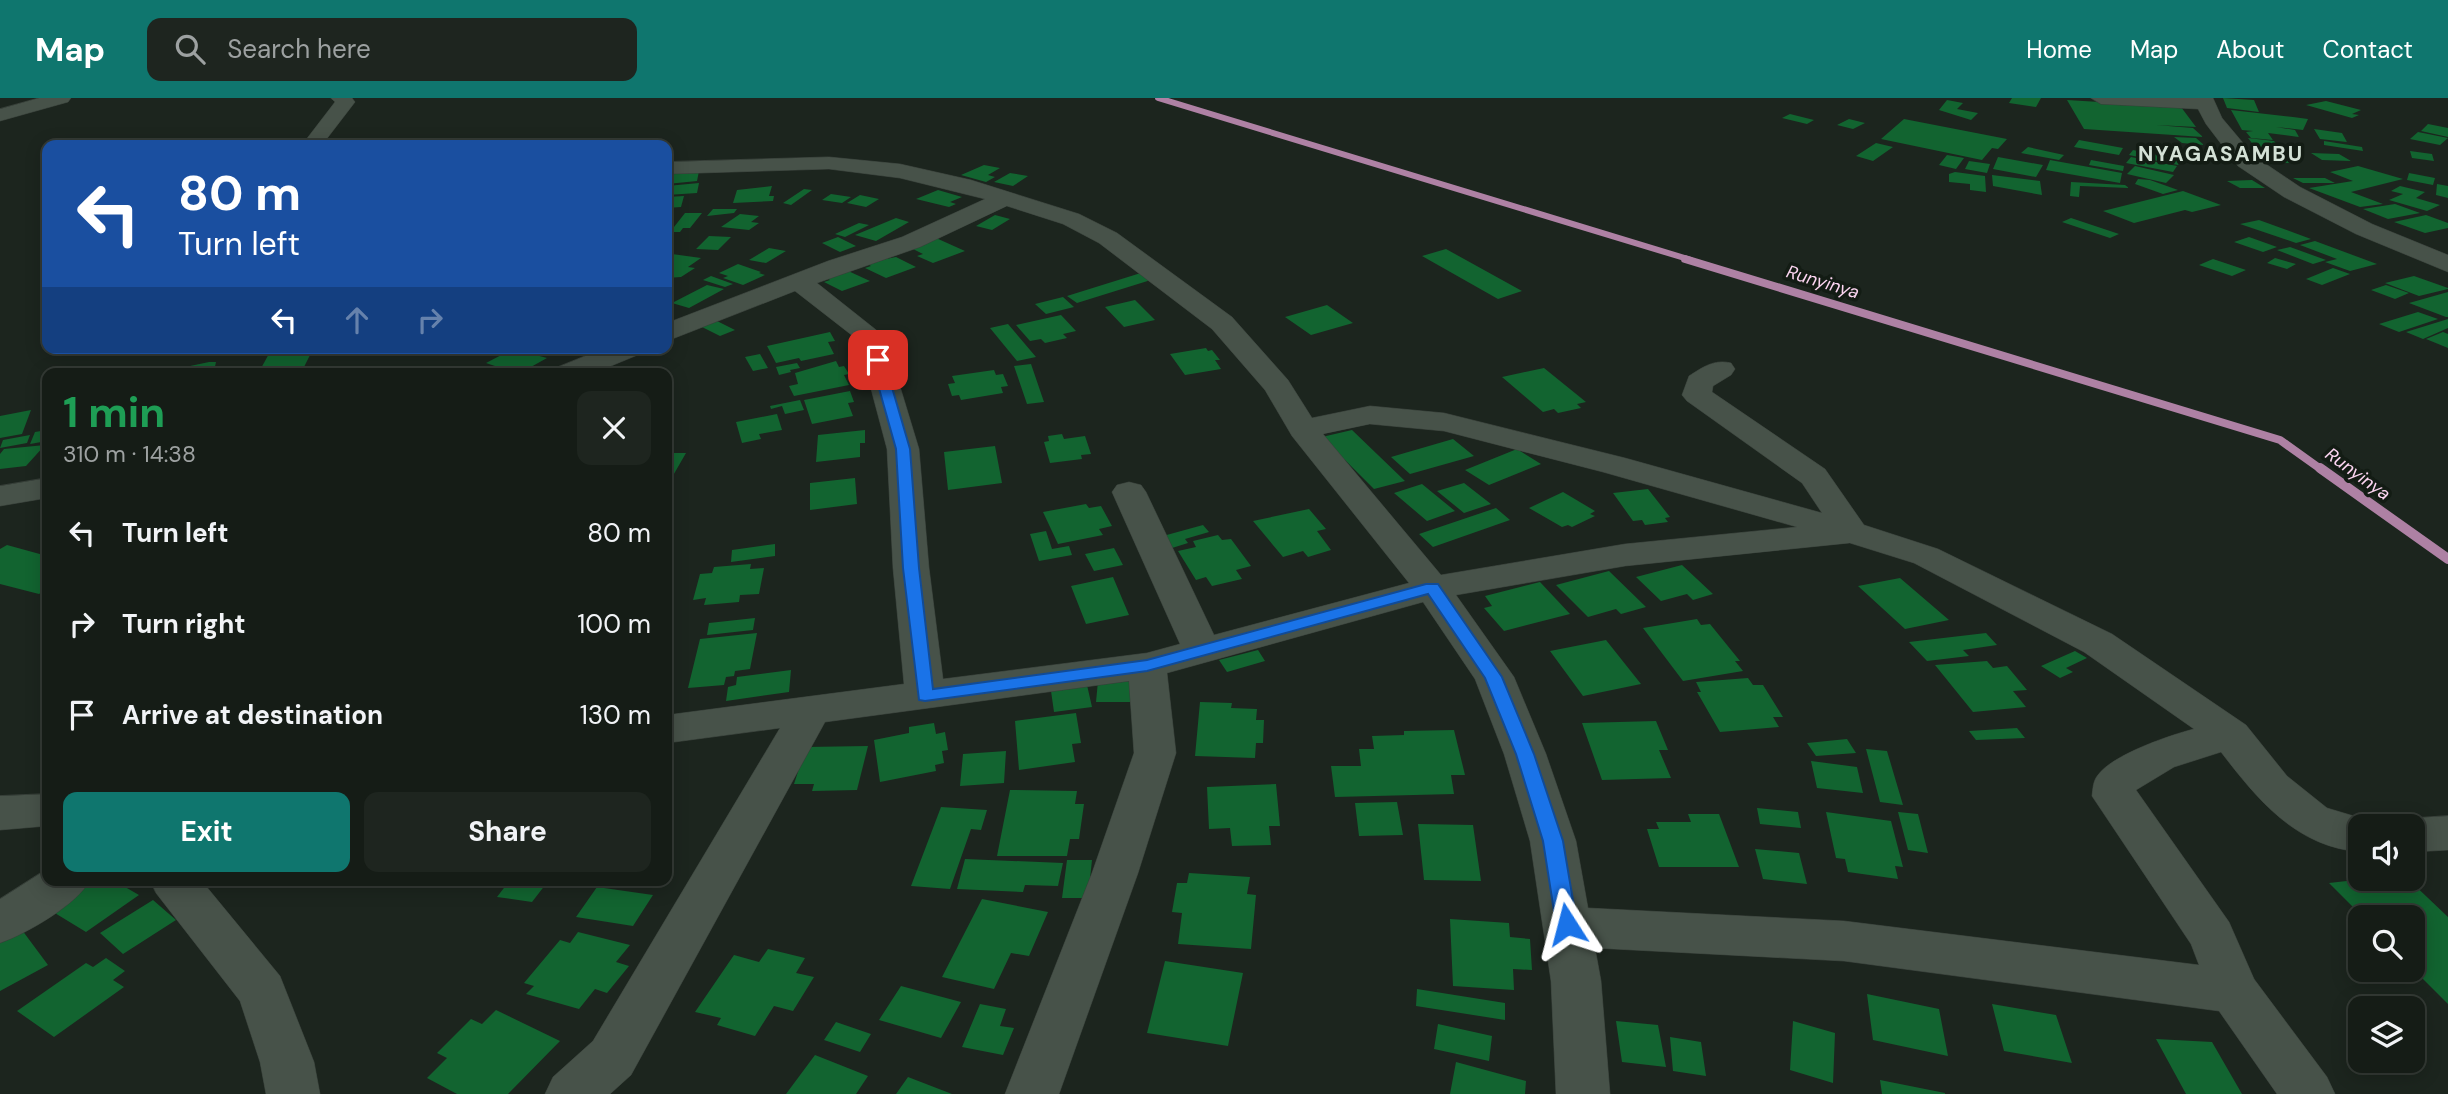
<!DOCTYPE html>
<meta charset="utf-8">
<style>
:root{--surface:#151c16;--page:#1e251f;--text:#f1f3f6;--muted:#9da1a1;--line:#343a35;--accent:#0f766e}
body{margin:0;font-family:"DM Sans",sans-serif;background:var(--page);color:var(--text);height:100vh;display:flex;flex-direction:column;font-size:26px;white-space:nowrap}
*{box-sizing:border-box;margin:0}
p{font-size:23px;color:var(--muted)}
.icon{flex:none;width:38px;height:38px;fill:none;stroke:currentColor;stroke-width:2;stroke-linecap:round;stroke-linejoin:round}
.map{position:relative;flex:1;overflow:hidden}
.drawer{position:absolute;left:42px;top:270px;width:630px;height:518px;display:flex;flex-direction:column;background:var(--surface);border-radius:14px;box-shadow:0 4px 18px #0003,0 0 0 2px var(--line)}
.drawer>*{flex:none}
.guide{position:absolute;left:42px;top:42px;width:630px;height:214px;border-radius:14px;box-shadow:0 4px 18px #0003,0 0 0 2px var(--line);background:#1a4fa0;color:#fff;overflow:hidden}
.fabs{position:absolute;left:2348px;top:716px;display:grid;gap:14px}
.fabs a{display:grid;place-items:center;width:77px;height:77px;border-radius:14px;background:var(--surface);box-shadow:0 4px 18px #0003,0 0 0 2px var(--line);font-size:35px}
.pin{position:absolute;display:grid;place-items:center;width:60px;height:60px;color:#fff;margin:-30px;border-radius:14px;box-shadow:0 4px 10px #0006}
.me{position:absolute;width:77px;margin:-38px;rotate:351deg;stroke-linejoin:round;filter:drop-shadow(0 0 5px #0008)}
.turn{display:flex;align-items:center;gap:24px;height:147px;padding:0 21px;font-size:32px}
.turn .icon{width:91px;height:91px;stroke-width:2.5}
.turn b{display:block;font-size:49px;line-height:60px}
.lanes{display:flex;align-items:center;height:66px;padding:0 21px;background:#0003;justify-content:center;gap:35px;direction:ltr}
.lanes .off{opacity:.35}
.round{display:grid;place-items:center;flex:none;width:74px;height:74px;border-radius:14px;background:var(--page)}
.head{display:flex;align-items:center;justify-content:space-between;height:119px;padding:0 21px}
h1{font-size:42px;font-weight:700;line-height:52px;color:#1e9e55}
.action{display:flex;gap:14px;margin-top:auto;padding:14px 21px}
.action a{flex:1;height:80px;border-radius:14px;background:var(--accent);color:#fff;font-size:28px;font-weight:700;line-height:80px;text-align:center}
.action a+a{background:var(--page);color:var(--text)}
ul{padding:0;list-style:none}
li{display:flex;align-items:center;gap:21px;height:91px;padding:0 21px}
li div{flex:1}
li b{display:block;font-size:26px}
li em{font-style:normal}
header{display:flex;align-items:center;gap:42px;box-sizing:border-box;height:98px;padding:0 35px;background:var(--accent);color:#fff}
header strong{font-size:33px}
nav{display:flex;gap:38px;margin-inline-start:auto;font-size:24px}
.search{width:490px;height:63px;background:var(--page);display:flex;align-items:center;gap:18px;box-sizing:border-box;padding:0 24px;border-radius:14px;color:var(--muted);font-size:26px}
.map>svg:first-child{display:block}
</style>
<header>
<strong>Map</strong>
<div class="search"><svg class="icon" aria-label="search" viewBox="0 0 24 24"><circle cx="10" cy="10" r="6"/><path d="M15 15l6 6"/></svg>Search here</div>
<nav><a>Home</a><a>Map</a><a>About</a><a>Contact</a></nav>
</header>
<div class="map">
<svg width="2448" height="996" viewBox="0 0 2448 996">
<rect width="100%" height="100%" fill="#1c251e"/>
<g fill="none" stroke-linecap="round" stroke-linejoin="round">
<path stroke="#ae81a4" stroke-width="6" d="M1158 0 1691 162"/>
<path stroke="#ae81a4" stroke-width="8" d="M1685 161 2280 342 2322 372"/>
<path stroke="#ae81a4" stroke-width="10" d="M2320 370 2448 461"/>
</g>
<path fill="#126430" d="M2012 0H2041L2036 9 2009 5Z
M2223 0 2254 2 2259 14 2227 10Z
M1947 2 1963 5 1957 11 1978 15 1971 22 1939 12Z
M2067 2 2181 9 2196 29 2156 27 2193 30 2203 39 2084 31Z
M2326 3 2361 12 2352 16 2359 17 2352 20 2306 7Z
M2231 12 2293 19 2308 21 2303 32 2276 29 2295 32 2299 39 2268 35 2273 42 2251 40 2246 34 2253 33 2242 32Z
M1790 16 1814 22 1807 26 1782 20Z
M1849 21 1865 25 1853 31 1837 27Z
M1904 21 2007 41 1998 51 1992 50 1982 62 1881 41Z
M2428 26 2448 30V39L2421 33Z
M2314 31 2342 35 2347 44 2320 41Z
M2418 34 2448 40 2440 47 2410 41Z
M2174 39 2196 40 2204 47 2182 45Z
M2248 40 2274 43 2281 51H2278L2286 57 2261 56 2253 50H2271L2255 49Z
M2079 42 2123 50 2119 57 2074 49Z
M2324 43 2362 49 2363 53 2324 47Z
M1876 45 1893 49 1873 63 1856 58Z
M2028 49 2064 57 2059 62 2021 55Z
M2133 52 2181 62 2178 67 2129 57Z
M2410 53 2432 56 2434 63 2412 60Z
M2311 55 2339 56 2351 63 2322 62Z
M1947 57 1964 60 1956 71 1939 67Z
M2262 58H2288L2299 65H2272Z
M1998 59 2043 67 2036 79 1993 71Z
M2131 59 2177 68 2173 74 2126 65Z
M2050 62 2122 75 2120 85 2046 72Z
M2091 62 2124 68 2123 73 2089 67Z
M1969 63 1990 66 1987 75 1965 71Z
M984 67 1000 70 988 77 995 79 986 84 961 77Z
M2135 68 2174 77 2166 85 2127 76Z
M2358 68 2403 81 2351 94 2383 106 2360 109 2309 90 2353 83 2330 74Z
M699 73 697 83 667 86 670 74Z
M1955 74 1985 78 1986 94 1970 92V86L1949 84V76Z
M1010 75 1028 78 1013 88 994 84Z
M2409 75 2435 80 2433 87 2407 82Z
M1992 77 2040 83 2042 97 1993 88Z
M2293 80H2325L2335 85H2303Z
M2138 81 2150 82 2178 92 2163 96 2135 86Z
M2252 82 2265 90H2240L2227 83Z
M2071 84 2125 87 2129 90 2080 88 2079 99 2070 98Z
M699 85 697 95 667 97V88Z
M2437 86 2448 88V100L2436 97Z
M772 88 769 98H774L773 103 733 105 737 92Z
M2400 88 2425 94 2416 100 2440 107 2427 113 2389 102 2403 96 2391 93Z
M804 91 812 92 791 107 783 105Z
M938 92 962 99 950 104 956 106 949 109 916 101Z
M2183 93 2221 107 2192 114 2185 112 2134 125 2103 113Z
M831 96 851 99 842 105 822 102Z
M860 97 879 101 866 109 847 105Z
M684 98 681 109 667 110V99Z
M2395 106 2420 115 2388 121 2363 111Z
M713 111H737L734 115 707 118Z
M685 115H702L690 130H683L680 134H667V129H674Z
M740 116 759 118 751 124 759 125 749 132 721 129Z
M995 117 1010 121 992 132 976 128Z
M2426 117 2448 125V130L2425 135 2394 124Z
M896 120 909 124 876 143 855 137Z
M2071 120 2119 136 2110 140 2062 124Z
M2259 122 2311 141 2296 145 2240 126Z
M859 125 869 127 845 139 835 136Z
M709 138 731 139 718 152 696 151Z
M838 139 856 148 840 154 822 145Z
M2249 139 2277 149 2263 154 2234 144Z
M936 140 965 153 933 165 917 158 923 156 913 151Z
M2315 143 2377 166 2350 173 2325 164 2337 161 2300 147Z
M2290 149 2326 162 2313 166 2277 152Z
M769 150 786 153 766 165 749 162Z
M1446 151 1522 193 1498 201 1422 158Z
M672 156 701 160 688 169 695 170 681 179 667 180V159Z
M896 159 916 169 886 180 865 170 871 168 866 165Z
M2275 160 2296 166 2287 171 2267 165Z
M2213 161 2246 172 2232 178 2199 167Z
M738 166 761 174 759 175 765 177 743 187 723 180 728 178 719 175Z
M2333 170 2350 176 2322 187 2306 181Z
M846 172 870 183 842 193 824 184 830 182 825 179Z
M1144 174 1154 181 1077 205 1067 198Z
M711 178 733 186 725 189 703 182Z
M2414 178 2448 190V191L2419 198 2385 185Z
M707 187 724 191 689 210 672 205Z
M2386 187 2409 195 2395 201 2371 192Z
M2448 194V219H2446L2409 205Z
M1063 199 1074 209 1046 216 1035 206Z
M1135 202 1155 222 1124 229 1105 209Z
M1327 207 1353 225 1311 237 1285 219Z
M2418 214 2438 221 2399 234 2379 226Z
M1061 217 1076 233 1063 236 1067 240 1045 245 1041 241 1030 243 1016 227Z
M711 220 735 232 720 238 696 226Z
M2448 221V230L2423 241 2406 234Z
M1008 226 1036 259 1017 263 990 230Z
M830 234 835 243 828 244 834 256 801 263 799 260 776 265 767 248Z
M2443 234 2448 236V250L2426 241Z
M301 250 299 254 312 253 304 269 259 274 271 252Z
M1206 250 1208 253 1212 252 1220 262H1215L1221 271 1185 277 1170 256Z
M513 251 547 260 520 275 491 270 495 268 486 265Z
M760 256 768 270 753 273 745 259Z
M836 263 839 269 844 268 849 276 844 277 849 287 794 298 789 288 798 286 795 275Z
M209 264H216L214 273 207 275H157Z
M797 265 800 270 790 272 791 274 779 277 776 269Z
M1031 266 1044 304 1027 306 1014 268Z
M1544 270 1586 304 1577 306 1581 310 1558 315 1554 311 1543 314 1502 279Z
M994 272 996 277 1003 276 1008 288 1001 289 1003 295 961 302 959 297 952 298 948 286 955 285 952 278Z
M850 293 854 304 848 305 853 318 812 326 804 302Z
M800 302 804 312 785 316 782 308 771 311 770 308Z
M31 312 22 336 0 340V318Z
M777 316 782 332 759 336 761 341 742 345 736 324Z
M47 332V343L30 346 35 334Z
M865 332V345H860V359L816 364 818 337Z
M1352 332 1405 383 1374 391 1322 339Z
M1062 336 1064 341 1085 338 1091 356 1081 357 1082 361 1050 365 1044 344 1049 343 1048 338Z
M30 337 27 345 0 350 3 342Z
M1453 341 1474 358 1410 376 1391 359Z
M45 347 26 368 0 371V356L4 351Z
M995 348 1002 385 948 392 944 354Z
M1517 351 1541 366 1489 387 1465 372Z
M667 355H686L667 388Z
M855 380 857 406 810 412V385Z
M1464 385 1491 406 1464 415 1437 393Z
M1422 386 1455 413 1427 423 1394 395Z
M1648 391 1670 419 1665 420 1668 424 1645 427 1642 422 1633 423 1613 395Z
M1563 394 1595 413 1590 416 1595 418 1572 429 1568 427 1562 429 1529 410Z
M1086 406 1089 410 1101 408 1112 428 1099 431 1103 437 1058 446 1043 414Z
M1496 410 1510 422 1433 449 1419 436Z
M1309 411 1326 431 1317 433 1331 452 1308 459 1303 453 1283 459 1253 423Z
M1203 427 1209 434 1185 441 1188 445 1172 450 1163 438Z
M1046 433 1052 451 1069 448 1072 457 1039 463 1030 436Z
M1218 437 1222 442 1231 441 1251 468 1236 472 1242 481 1212 488 1206 479 1196 482 1178 453 1196 449 1193 443Z
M775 446V458L731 464 732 452Z
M7 447 47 458V491L39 496 0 486V451Z
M1114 450 1123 467 1094 473 1085 456Z
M751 466 750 471 764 470 759 496 740 497 739 504 704 507 706 500 693 502 700 476 712 475 714 469Z
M1682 467 1713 496 1693 502 1687 496 1661 503 1636 479Z
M1609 473 1646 509 1621 516 1616 511 1588 519 1556 487Z
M1113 479 1129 517 1086 526 1071 488Z
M1900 480 1949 522 1905 531 1858 488Z
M1540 484 1570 516 1504 533 1484 510 1492 508 1485 498Z
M755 520 753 532 707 537 709 525Z
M1697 521 1701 527 1710 526 1740 563H1735L1743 573 1683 583 1643 530Z
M757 535 750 571 735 573 734 578 726 579 724 587 688 590 700 541Z
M1986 535 1997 547 1963 552 1969 558 1927 563 1909 544Z
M1606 542 1641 586 1583 598 1550 553Z
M1258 552 1265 563 1227 574 1219 562Z
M2075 553 2087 560 2066 570 2073 574 2060 580 2041 568Z
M1987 563 1993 570 2007 568 2027 592 2013 593 2026 609 1973 614 1935 567Z
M791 572 789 594 726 603 728 589 736 587 737 579Z
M1748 580 1753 587H1763L1783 619H1773L1779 629 1720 634 1697 594H1701L1696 584Z
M1098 583H1139L1137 604H1096Z
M1087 587 1092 609 1054 614 1051 593Z
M1200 604 1232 605 1231 610 1257 611 1256 622H1264L1263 645H1256L1255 660 1195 658Z
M1076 615 1081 645 1072 646 1075 664 1019 672 1015 623Z
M1656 623 1668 652H1659L1671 680 1602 682 1582 625Z
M934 625 936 636 945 634 948 652 942 653 944 665 935 667 936 673 880 684 874 642 909 635V629Z
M2017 630 2025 640 1976 642 1969 633Z
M1454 632 1465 677H1451L1454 696 1335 699 1331 668H1361L1359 651H1374L1372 638 1404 637V633Z
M1847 641 1856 655 1816 658 1807 645Z
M868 648 857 692 812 693 814 686H794L806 649Z
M1866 651 1887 653 1903 707 1880 704Z
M1006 653 1004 685 960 688 963 656Z
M1811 663 1857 669 1863 695 1817 690Z
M1276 686 1280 728H1269L1271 747 1232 748 1230 730 1209 731 1207 689Z
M1010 692 1077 693 1075 706H1084L1079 741H1070L1067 758H997Z
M1397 704 1403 737 1359 738 1355 705Z
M941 709 987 712 981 732 971 731 950 791 911 788Z
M1757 710 1798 714 1801 730 1760 726Z
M1826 714 1891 723 1903 769 1895 768 1898 781 1848 774 1845 761 1836 760Z
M1898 714 1918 716 1928 755 1908 752Z
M1688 716H1719L1739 769H1659L1647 731H1659L1656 724H1691Z
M1418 726 1473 727 1481 783 1424 782Z
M1755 751 1799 755 1807 786 1763 781Z
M965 761 1063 765 1058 788 1025 787 1023 794 957 791Z
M1067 762H1092L1088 800H1062Z
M1189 775 1250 779 1247 796 1256 797 1251 851 1178 846 1182 815 1172 814 1177 785H1187Z
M2373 780H2407L2448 819V906L2413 871V819H2363L2329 785Z
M86 782H113L139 797 86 834 45 809Z
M510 782H549L532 804 497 799Z
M597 789 653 797 633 828 576 819Z
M982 801 1048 814 1029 858 1011 855 994 891 942 879Z
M153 802 176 822 123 856 100 835Z
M1450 821 1509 825 1510 839 1530 841 1532 872 1513 871 1514 892 1453 888Z
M22 832 48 867 0 893V844Z
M578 834 630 847 616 864 629 868 607 895 595 891 579 911 526 896 534 888 524 885 560 842 570 845Z
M768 851 805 860 796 875 814 879 793 913 774 908 755 938 717 927 721 920 695 914 734 857 759 864Z
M106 860 125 873 113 882 124 889 54 939 17 913 86 865 93 869Z
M1165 863 1243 875 1228 948 1147 935Z
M901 888 961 904 941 940 879 922Z
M1417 891 1505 905V922L1416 908Z
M1867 896 1939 911 1948 958 1873 942Z
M980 906 1006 911 1000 928 1014 930 1003 957 962 949Z
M1992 906 2056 917 2072 965 2004 953Z
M496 912 560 943 508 996H457L427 980 447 960 437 955 471 921 482 926Z
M1616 923 1658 927 1666 969 1622 964Z
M1793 923 1835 935 1833 985 1790 972Z
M836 924 871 936 860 954 824 942Z
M1438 926 1492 938 1489 963 1434 951Z
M1670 939 1701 944 1706 978 1673 973Z
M2156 941 2212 944 2242 996H2186Z
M815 957 868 978 856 996H786Z
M1456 964 1526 983 1525 996H1450Z
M908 979 952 996H896Z
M1880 982 1945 995V996H1882Z"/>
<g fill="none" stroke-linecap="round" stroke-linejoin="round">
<defs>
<path id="street" d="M39 0H71L68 4 0 23V11Z
M331 0H352L355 4 322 47H302L335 4Z
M2091 0H2213L2222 20 2254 58 2300 89 2372 126 2448 157V174L2356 136 2284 99 2238 68 2206 26 2198 11 2101 6Z
M829 59 900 66 971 82 1079 116 1117 135 1232 219 1288 282 1312 320 1370 308 1444 315 1625 360 1822 415 1802 385 1687 303 1682 297 1689 278C1703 269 1714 261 1731 265L1735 271 1731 277 1713 288 1712 294 1825 371 1864 427 1938 451 2112 536 2246 627 2287 678 2327 710 2377 725 2379 728H2361V754C2296 749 2258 702 2221 654L2174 669 2136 692 2229 824 2254 881 2327 979 2335 996H2277L2219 913 1844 863 1595 850 1601 883 1610 996H1556L1551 883 1530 743 1504 656 1475 581 1423 504 1167 575 1176 655 1138 775 1059 996H1005L1092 775 1134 655 1129 583 825 624 631 977 610 996H545L553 979 593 943 780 630 667 645V617L904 586 893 470 887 351 858 242 795 193 667 243V225L828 163 902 139 985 101 900 80 829 71 667 76V64ZM1007 108 1063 126 1099 145 1212 231 1265 292 1292 338 1409 485 1214 537 1146 394 1141 387 1129 384 1117 387 1112 394 1180 546 1147 555 943 581 929 470 919 351 885 239 817 185 920 149ZM1370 326 1444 333 1603 374 1797 429 1625 446 1441 477 1323 336ZM1850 445 1914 465 2084 554 2194 631C2170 637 2112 657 2098 677 2093 683 2093 690 2092 698L2191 846 2199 867 1844 823 1588 810 1576 743 1546 656 1514 579 1456 497 1625 468Z
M605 250H644L640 256 594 275H554L558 269Z
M47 380V400L0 408V388Z
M47 696V728L0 732V698Z
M2448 718V752L2413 754V728H2395L2397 725 2413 720Z
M47 771V782H90C78 806 26 836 0 845V801Z
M150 782H201L280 878 314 964 320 996H266L260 964 240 903 156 795Z"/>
</defs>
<use href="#street" stroke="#373f39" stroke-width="1"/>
<use href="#street" fill="#475249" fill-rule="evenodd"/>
</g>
<path fill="#1a73e8" stroke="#114b97" stroke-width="2" d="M878 258 884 262 910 351 919 470 933 591 1147 562 1426 486H1438L1502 579 1534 656 1563 743 1577 826 1574 832 1567 834 1559 832 1556 826 1543 743 1516 656 1485 580 1428 496 1147 573 925 603 919 602 903 470 896 351 871 262Z"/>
<g text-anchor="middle" stroke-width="7" stroke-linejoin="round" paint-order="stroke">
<g font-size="18" font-style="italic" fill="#fcd5f1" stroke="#131c14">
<text transform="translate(1823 184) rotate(17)" y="6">Runyinya</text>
<text transform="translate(2358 376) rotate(36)" y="6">Runyinya</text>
</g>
<g font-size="21" font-weight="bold" letter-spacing="2" fill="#d4e1d6" stroke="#131c14">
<text x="2221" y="63">NYAGASAMBU</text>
</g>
</g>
</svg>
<div class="fabs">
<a><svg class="icon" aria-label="sound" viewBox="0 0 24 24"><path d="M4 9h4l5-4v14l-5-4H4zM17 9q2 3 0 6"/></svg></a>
<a><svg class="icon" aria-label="search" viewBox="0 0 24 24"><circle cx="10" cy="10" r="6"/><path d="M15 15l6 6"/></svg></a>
<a><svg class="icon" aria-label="layers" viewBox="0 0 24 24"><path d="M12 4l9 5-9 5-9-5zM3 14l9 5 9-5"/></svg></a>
</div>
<div class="pin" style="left:878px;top:262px;background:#d93025"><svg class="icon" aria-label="arrive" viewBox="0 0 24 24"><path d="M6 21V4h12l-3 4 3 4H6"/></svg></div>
<svg class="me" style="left:1567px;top:826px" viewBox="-20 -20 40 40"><path d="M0-17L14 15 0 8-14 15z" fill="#1a73e8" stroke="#fff" stroke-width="4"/></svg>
<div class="guide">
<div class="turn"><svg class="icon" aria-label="left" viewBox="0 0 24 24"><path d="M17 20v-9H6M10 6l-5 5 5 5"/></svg><div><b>80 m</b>Turn left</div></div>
<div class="lanes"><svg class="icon" aria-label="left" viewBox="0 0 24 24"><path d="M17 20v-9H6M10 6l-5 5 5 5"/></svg><svg class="icon off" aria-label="ahead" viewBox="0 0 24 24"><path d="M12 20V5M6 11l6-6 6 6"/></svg><svg class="icon off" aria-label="right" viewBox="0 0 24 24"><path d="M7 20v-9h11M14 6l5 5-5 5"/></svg></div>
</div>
<section class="drawer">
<div class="head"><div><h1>1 min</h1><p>310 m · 14:38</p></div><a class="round"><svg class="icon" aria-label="close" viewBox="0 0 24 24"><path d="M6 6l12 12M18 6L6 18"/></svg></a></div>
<ul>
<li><svg class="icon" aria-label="left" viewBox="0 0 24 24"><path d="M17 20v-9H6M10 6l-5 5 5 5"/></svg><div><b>Turn left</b></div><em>80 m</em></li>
<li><svg class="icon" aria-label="right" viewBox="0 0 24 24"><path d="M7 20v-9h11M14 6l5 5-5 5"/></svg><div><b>Turn right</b></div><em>100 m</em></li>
<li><svg class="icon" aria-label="arrive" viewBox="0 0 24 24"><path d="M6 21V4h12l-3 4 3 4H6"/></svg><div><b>Arrive at destination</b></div><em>130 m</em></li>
</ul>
<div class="action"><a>Exit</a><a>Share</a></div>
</section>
</div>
